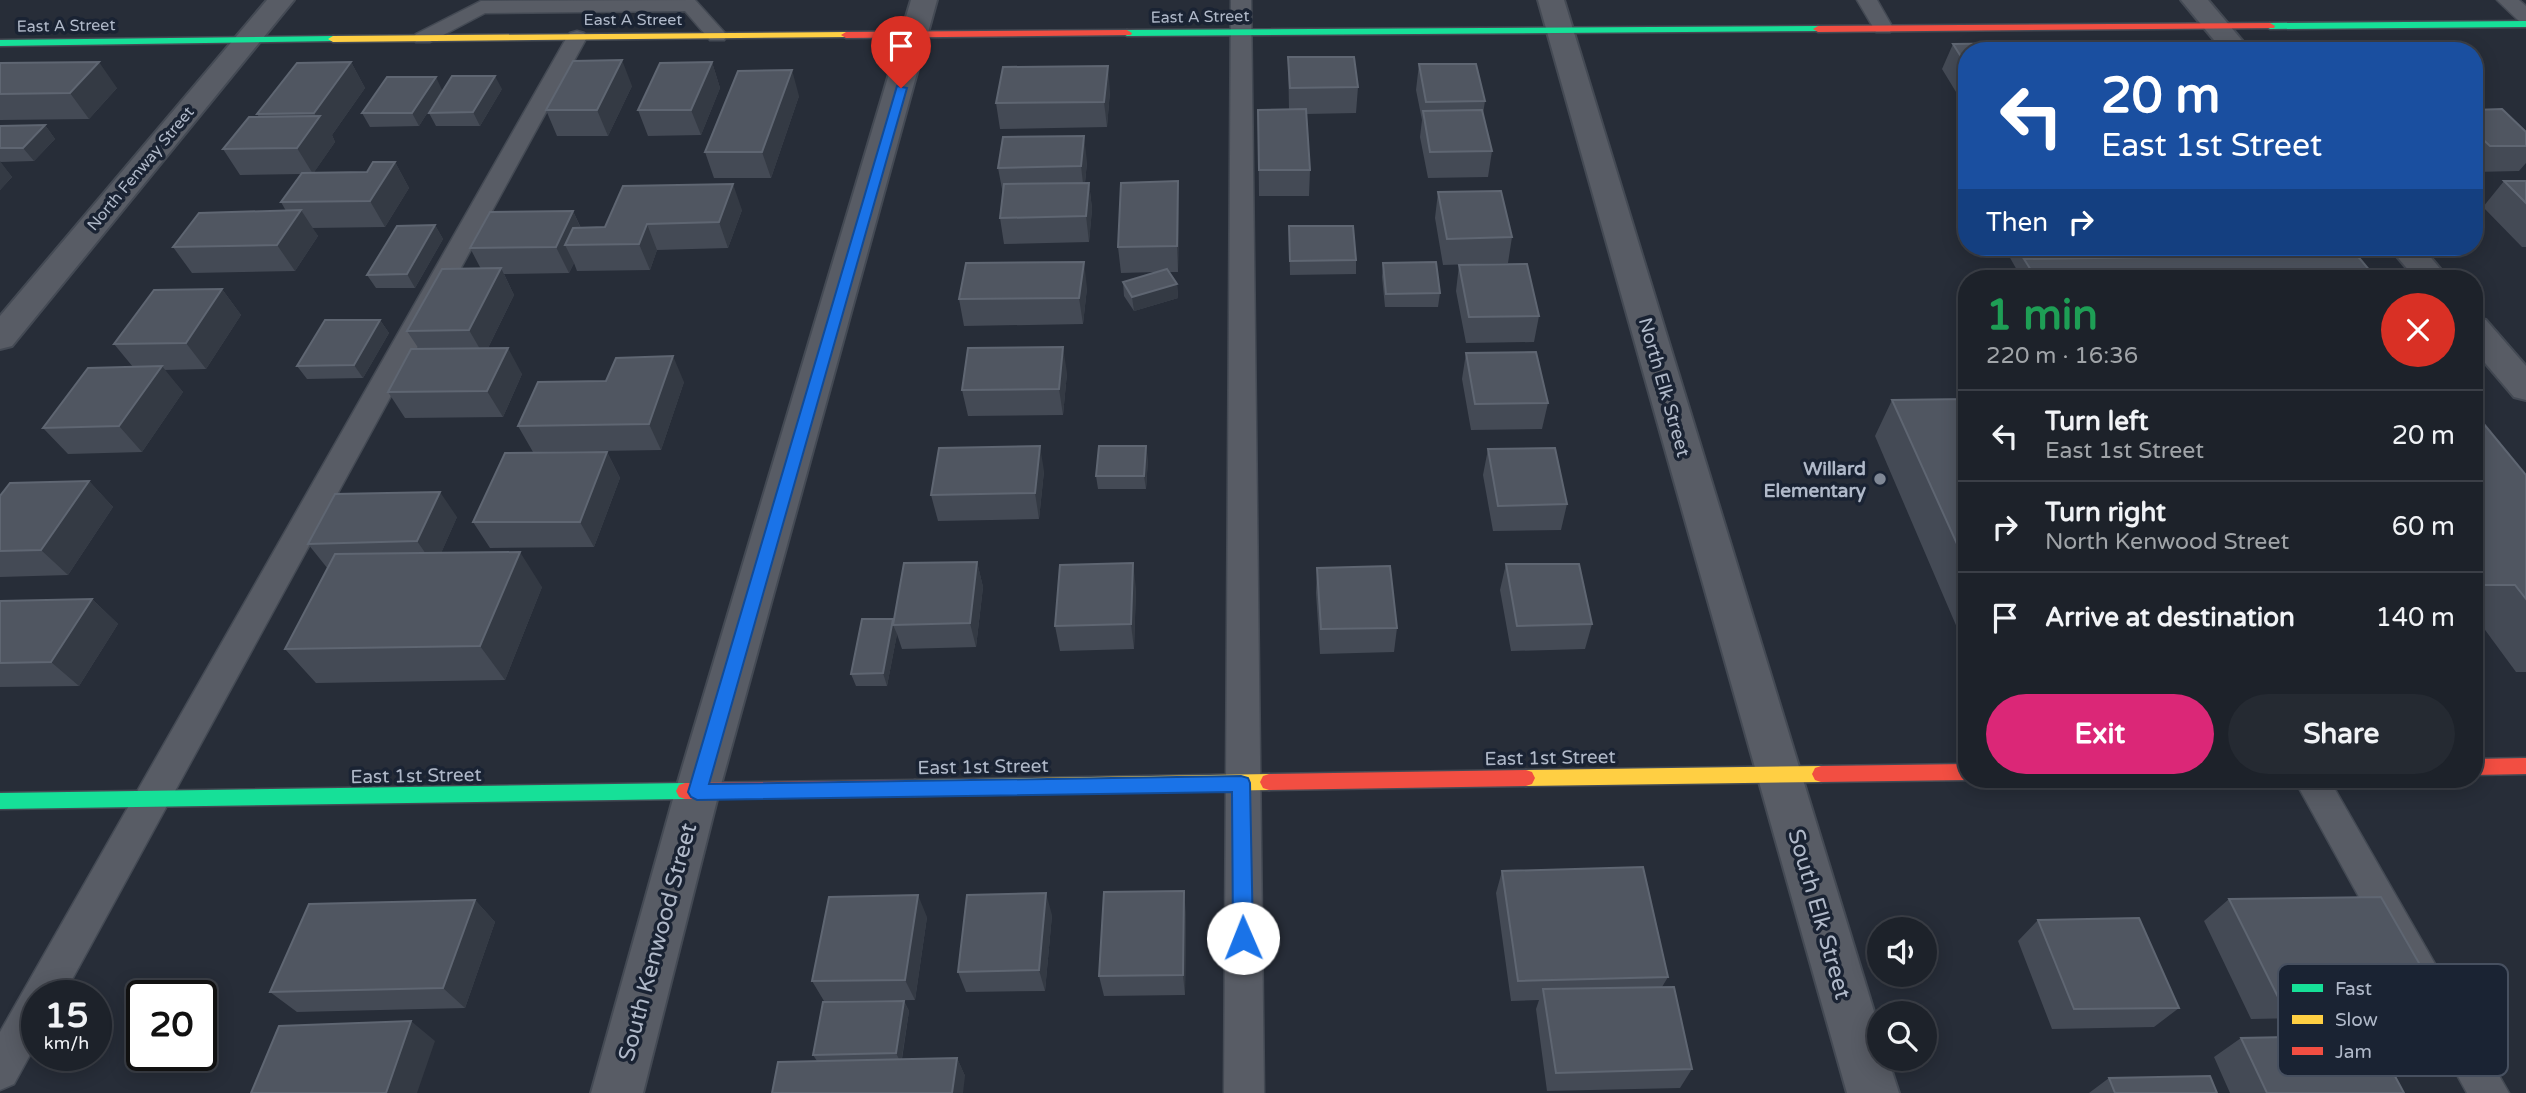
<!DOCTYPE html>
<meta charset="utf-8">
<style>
:root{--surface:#1d222a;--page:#252a32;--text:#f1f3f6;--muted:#a0a4a8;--line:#3b3f47;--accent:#db2777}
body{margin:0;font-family:"Varela Round",sans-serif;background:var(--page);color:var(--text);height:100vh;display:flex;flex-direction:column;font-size:26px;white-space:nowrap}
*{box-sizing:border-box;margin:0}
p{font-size:23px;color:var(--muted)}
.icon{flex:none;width:38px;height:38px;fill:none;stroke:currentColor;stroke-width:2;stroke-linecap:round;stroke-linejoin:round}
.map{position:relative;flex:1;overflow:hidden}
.side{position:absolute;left:1958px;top:270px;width:525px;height:518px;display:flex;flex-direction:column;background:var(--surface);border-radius:28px;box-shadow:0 4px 18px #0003,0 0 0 2px var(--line)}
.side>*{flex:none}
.guide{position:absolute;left:1958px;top:42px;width:525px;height:214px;border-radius:28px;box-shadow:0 4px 18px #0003,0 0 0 2px var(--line);background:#1a4fa0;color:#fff;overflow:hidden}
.tools{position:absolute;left:1867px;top:917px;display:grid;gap:14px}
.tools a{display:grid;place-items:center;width:70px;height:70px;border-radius:50%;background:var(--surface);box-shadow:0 4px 18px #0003,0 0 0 2px var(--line);font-size:35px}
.speed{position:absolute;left:21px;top:980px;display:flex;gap:14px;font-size:35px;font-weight:700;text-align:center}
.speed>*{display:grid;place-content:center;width:91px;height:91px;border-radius:50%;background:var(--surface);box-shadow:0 4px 18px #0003,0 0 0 2px var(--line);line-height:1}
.speed small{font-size:18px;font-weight:400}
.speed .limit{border:4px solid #111;border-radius:10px;background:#fff;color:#111}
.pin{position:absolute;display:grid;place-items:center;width:60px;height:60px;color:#fff;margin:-72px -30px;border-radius:50% 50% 50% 0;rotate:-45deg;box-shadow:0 0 7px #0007}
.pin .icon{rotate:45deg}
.me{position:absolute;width:77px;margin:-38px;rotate:359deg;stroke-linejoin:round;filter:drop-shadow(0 0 5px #0008)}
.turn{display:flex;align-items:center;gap:24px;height:147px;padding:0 28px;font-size:32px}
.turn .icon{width:91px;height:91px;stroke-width:2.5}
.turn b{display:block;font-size:49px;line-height:60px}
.then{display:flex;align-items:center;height:66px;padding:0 28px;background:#0003;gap:14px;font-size:26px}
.round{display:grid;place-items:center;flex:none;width:74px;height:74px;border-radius:37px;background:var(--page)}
.head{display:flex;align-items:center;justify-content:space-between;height:119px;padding:0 28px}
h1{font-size:42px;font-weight:700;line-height:52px;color:#1e9e55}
.button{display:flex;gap:14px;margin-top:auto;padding:14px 28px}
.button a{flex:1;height:80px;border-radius:42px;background:var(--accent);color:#fff;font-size:28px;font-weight:700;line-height:80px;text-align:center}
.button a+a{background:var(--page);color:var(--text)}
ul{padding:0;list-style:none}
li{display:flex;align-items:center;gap:21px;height:91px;padding:0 28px;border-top:2px solid var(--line)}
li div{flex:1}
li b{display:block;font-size:26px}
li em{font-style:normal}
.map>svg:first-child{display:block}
</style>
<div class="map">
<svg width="2526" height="1093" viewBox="0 0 2526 1093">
<rect width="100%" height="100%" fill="#272d38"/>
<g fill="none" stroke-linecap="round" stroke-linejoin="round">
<defs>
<path id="lane" d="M695 0 724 32 727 36 724 40H710L685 11 485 13 430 42H416L413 38 416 34 481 1Z
M1231 0H1251L1264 1093H1224Z
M1857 0H1877L1893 28 1890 32H1876Z
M2497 0H2519L2526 6V23L2519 21Z
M577 31 584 33 587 37 63 996H37V1042L14 1084 0 1090V1032L567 37 570 33Z
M2294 779H2329L2509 1093H2467Z"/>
<path id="street" d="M267 0H294L12 346 0 349V316Z
M911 0H937L719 792 643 1093H591L675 792Z
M1538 0H1564L1880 1031V1059H1888L1899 1093H1847Z
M2181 0H2208L2251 51H2223Z
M2389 247H2422L2448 278H2415Z
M2474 317 2486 320 2526 366V400L2514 397 2474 350Z"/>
<path id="fast" d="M2526 21V27L2270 29 2265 26 2270 23Z
M1818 26 1823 29 1822 31 1127 36 1122 33 1127 30Z
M333 36 337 37V41L0 46V40Z
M685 783 691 785 694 791 691 797 685 799 0 809V793Z"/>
<path id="slow" d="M846 32 851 35 850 37 333 42 328 39 333 36Z
M1821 766 1827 768 1830 774 1827 780 1821 782 1526 786 1520 784 1517 778 1520 772 1526 770Z
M1269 774 1275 776 1278 782 1275 788 1269 790 915 796 909 794 906 788 909 782 915 780Z"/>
<path id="jam" d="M2270 23 2275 26 2274 28 1818 32 1813 29 1818 26Z
M1127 30 1132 33 1131 35 846 38 841 35 846 32Z
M2526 758V774L2474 775V759Z
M1967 764V779H1970L1967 780 1821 782 1815 780 1812 774 1815 768 1821 766Z
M1526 770 1532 772 1535 778 1532 784 1526 786 1269 790 1263 788 1260 782 1263 776 1269 774Z
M915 780 921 782 924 788 921 794 915 796 685 799 679 797 676 791 679 785 685 783Z"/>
</defs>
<use href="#lane" stroke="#444a54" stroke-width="3"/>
<use href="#street" stroke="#444a54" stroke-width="4"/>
<use href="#fast" stroke="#444a54" stroke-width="3"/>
<use href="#slow" stroke="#444a54" stroke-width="3"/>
<use href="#jam" stroke="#444a54" stroke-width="3"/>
<use href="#lane" fill="#585c65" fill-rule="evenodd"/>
<use href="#street" fill="#585c65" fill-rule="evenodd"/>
<use href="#fast" fill="#16e098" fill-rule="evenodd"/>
<use href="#slow" fill="#ffcf43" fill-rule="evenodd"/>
<use href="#jam" fill="#f24e42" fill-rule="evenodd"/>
</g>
<path fill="#444a55" d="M2133 42 2171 51H2128Z
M1953 44 1967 51V110L1942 69Z
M1288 57 1358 87 1356 113 1306 114 1310 170 1309 196H1259L1258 110 1289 109Z
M351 62 365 88 332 135 335 142 314 172H367L395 162 409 188 385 227 312 228 318 236 295 271 192 273 173 247 286 211 281 202 301 174 240 175 223 149 259 117 257 114Z
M712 62 720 88 701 135 648 136 638 110Z
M0 63 117 88 89 119 0 120Z
M1419 64 1485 101 1483 114 1492 151 1488 177 1428 178 1420 137 1422 120 1416 90Z
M632 86 608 136H557L546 110Z
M502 89 480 126H436L429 113Z
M442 90 419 126 370 127 362 113Z
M1110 91 1107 127 1000 129 996 103Z
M799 96 771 178H714L705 152Z
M2474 110 2526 132V163L2519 171 2474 172Z
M45 125 55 139 34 161 0 162 12 177 0 190V126Z
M1087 162 1085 183H1089L1092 209 1089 242 1004 244 1000 218 1003 194 998 168Z
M2504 181H2526V247H2522L2483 207Z
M1438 192 1512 237 1508 263 1443 265 1435 218Z
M1179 207 1178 272H1169L1177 284 1178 298 1134 311 1124 296 1123 282 1156 272 1121 273 1118 247Z
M742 210 728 248 657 250 650 270 577 271 574 263 569 273 504 274 514 295 488 348 522 374 503 417 405 418 388 392 419 349 407 331 481 269 470 248 573 211 581 228 605 227Z
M435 225 443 239 415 288H376L367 275Z
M1289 226 1356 260V274L1290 275Z
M2004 247H2160L2161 249 2156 257H2185L2178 247H2235L2237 249 2233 256H2258L2251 247H2308L2310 249 2305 255 2376 278H2015L2018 272Z
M1383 263 1440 293 1438 307H1385L1382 277Z
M1459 265 1539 316 1534 342 1466 343 1456 291Z
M1087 288 1083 324 964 326 959 299Z
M222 289 241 315 206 369 164 370 183 392 142 452 68 454 43 428 133 367 114 344Z
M380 320 389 333 363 378 307 379 297 366Z
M1466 353 1548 403 1542 429 1471 430 1462 379Z
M1067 373 1063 415 968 416 962 390Z
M684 382 661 450 533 452 518 426Z
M1967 399V651L1875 436 1892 400Z
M2474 412 2526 475V672H2516L2477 619H2474Z
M1488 449 1567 504 1561 530 1493 531 1483 475Z
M607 452 620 478 594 547 490 548 473 522Z
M1148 459 1146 489H1098L1096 476Z
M1044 471 1039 519 938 521 931 495Z
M89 481 113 507 68 575 0 577V496Z
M457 517 441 553 542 587 505 680 316 683 285 649 328 569 308 544Z
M977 562 983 587 976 647 902 649 897 634 887 686H856L851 674 894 622Z
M1506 564 1592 624 1585 649 1511 651 1500 590Z
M1317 568 1397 628 1394 652 1320 654 1316 593Z
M1136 588 1134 649 1060 651 1055 626Z
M92 599 118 624 79 686 0 687V601Z
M1502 871 1668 977 1662 987 1692 1069 1680 1088 1547 1091 1536 1009 1539 1000 1511 1001 1496 893Z
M2229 899 2438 996 2406 1016 2251 1019 2204 921Z
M475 900 495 922 465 1008 297 1012 270 992Z
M1186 913 1185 995 1104 996 1099 976Z
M1052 915 1045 991 966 992 958 972Z
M927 917 915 1000 824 1001 812 981Z
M2038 920 2179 1008 2154 1027 2052 1029 2018 941Z
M904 1001 909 1011 902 1059 957 1058 965 1076 817 1061 813 1055Z
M2241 1038 2404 1093H2230L2214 1057Z
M2109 1078 2217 1093H2089Z"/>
<path fill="#343a44" d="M622 60 632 86 608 136 597 110Z
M99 62 117 88 89 119 70 93Z
M351 62 365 88 332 135 335 142 313 174 297 148 318 120 314 113Z
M712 62 720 88 701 135 691 110Z
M1108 66 1110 91 1107 127 1104 102Z
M792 70 799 96 771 178 762 152Z
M495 76 502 89 480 126 473 112Z
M436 77 442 90 419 126 412 113Z
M45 125 55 139 34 161 23 148Z
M1084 136 1087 162 1084 192 1081 166Z
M0 161 12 177 0 190Z
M395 162 409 188 385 227 370 201Z
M1178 181 1179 207 1178 272 1177 246Z
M1089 183 1092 209 1089 242 1086 216Z
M733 184 742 210 728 248 719 222Z
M301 210 318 236 295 271 277 245Z
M573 211 585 238 565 245 574 263 569 273 556 247Z
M647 224 657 250 650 270 639 244Z
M435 225 443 239 415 288 407 274Z
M1084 262 1087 288 1083 324 1079 298Z
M501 268 514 295 484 356 469 330Z
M1177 284 1178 298 1134 311 1132 297Z
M222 289 241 315 206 369 186 343Z
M380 320 389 333 363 378 354 365Z
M1063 347 1067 373 1063 415 1059 389Z
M508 348 522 374 503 417 487 391Z
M673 356 684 382 661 450 649 424Z
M162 366 183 392 142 452 119 426Z
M1040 446 1044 471 1039 519 1035 493Z
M1146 446 1148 459 1146 489 1144 476Z
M607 452 620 478 594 547 580 522Z
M89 481 113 507 68 575 41 550Z
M440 492 457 517 435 567 417 541Z
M520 552 542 587 505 680 480 646Z
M977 562 983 587 976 647 970 623Z
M1133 563 1136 588 1134 649 1131 624Z
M92 599 118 624 79 686 51 662Z
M893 619 895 625H893L897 634 887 686 883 673Z
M1184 891 1186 913 1185 995 1183 975Z
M1046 893 1052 915 1045 991 1039 970Z
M918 895 927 917 915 1000 905 980Z
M475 900 495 922 465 1008 443 988Z
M904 1001 909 1011 901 1063 896 1053Z
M411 1021 435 1041 417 1093H386Z
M957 1058 965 1076 963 1093H952Z"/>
<path fill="#505661" stroke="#5f6672" stroke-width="2" d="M2133 42H2163L2171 51H2139Z
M2042 43 2047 51H1967V66L1953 44Z
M2430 47 2434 51H2386L2383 48Z
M1288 57H1354L1358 87 1290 88Z
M622 60 597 110H546L573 61Z
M99 62 70 93 0 94V63Z
M351 62 314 113 257 114 297 63Z
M712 62 691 110H638L660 63Z
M1419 64H1476L1485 101 1426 102Z
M1108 66 1104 102 996 103 1003 67Z
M792 70 762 152H705L738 71Z
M452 76H495L473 112 429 113Z
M387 77H436L412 113H362Z
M1306 109 1310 170H1259L1258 110Z
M2502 109 2526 132V146H2490L2474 131V110Z
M1482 110 1492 151 1430 152 1423 111Z
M320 116 297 148 223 149 249 117Z
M45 125 23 148H0V126Z
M1084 136 1081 166 998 168 1003 137Z
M373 162H395L370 201 281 202 302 173 367 172Z
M1178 181 1177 246 1118 247 1121 183Z
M2504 181H2526V203Z
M1089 183 1086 216 1000 218 1004 184Z
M733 184 719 222 647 224 639 244 565 245 573 228 605 227 623 186Z
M1501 191 1512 237 1447 239 1438 192Z
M301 210 277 245 173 247 199 213Z
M573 211 556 247 470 248 490 212Z
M435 225 407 274 367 275 397 226Z
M1289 226H1353L1356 260 1290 261Z
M2032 247H2160L2161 249 2034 251Z
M2196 247H2235L2237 249 2198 250Z
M2271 247H2308L2310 249H2273Z
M2356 254 2376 278H2036L2024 259Z
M1084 262 1079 298 959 299 966 263Z
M1436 262 1440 293 1386 294 1383 263Z
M1527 264 1539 316 1469 317 1459 265Z
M501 268 469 330 407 331 442 269Z
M1167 269 1177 284 1132 297 1123 282Z
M222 289 186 343 114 344 154 290Z
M325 320H380L354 365 297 366Z
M1063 347 1059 389 962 390 968 348Z
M508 348 487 391 388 392 411 349Z
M1536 352 1548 403 1475 404 1466 353Z
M673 356 649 424 518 426 538 382 606 381 616 358Z
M162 366 119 426 43 428 88 368Z
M1967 399V566L1892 400Z
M2474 412 2526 475V599L2515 585H2474Z
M1040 446 1035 493 931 495 939 448Z
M1099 446H1146L1144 476H1096Z
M1555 448 1567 504 1498 506 1488 449Z
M607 452 580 522H473L505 453Z
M89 481 41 550 0 551V496L10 483Z
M440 492 417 541 308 544 335 494Z
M520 552 480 646 285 649 335 554Z
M977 562 970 623 893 625 904 563Z
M1133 563 1131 624 1055 626 1060 565Z
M1506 564H1579L1592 624 1517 626Z
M1390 566 1397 628 1321 629 1317 568Z
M92 599 51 662 0 663V601Z
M862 619H893L883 673 851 674Z
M1643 867 1668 977 1518 981 1502 871Z
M1184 891 1183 975 1099 976 1104 892Z
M1046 893 1039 970 958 972 967 895Z
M918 895 905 980 812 981 829 897Z
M2381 897 2438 996 2279 999 2229 899Z
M475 900 443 988 270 992 309 904Z
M2139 918 2179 1008 2074 1009 2038 920Z
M1674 987 1692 1069 1556 1073 1543 989Z
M904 1001 896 1053 813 1055 823 1002Z
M411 1021 386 1093H251L279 1026Z
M2373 1035 2404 1093H2267L2241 1038Z
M957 1058 952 1093H772L778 1062Z
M2210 1076 2217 1093H2115L2109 1078Z"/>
<path fill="#1a73e8" stroke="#114b97" stroke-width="2" d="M897 86 907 88 709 784 1241 776 1248 778 1250 783 1253 938 1250 945 1243 947 1236 945 1233 938 1232 792 697 800 691 797 688 792Z"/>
<circle fill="#808896" stroke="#1a2333" stroke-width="2.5" cx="1880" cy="479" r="7"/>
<g text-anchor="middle" stroke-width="7" stroke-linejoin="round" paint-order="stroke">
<g font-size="16" fill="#b0b9c9" stroke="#1a2333">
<text transform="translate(1200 16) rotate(-1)" y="6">East A Street</text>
<text x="633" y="25">East A Street</text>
<text transform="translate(66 25) rotate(-1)" y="6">East A Street</text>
<text transform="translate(140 168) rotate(-50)" y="6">North Fenway Street</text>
</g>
<g font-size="19" fill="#b0b9c9" stroke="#1a2333">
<text transform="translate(1665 387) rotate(74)" y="7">North Elk Street</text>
<text transform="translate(1550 757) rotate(-1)" y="7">East 1st Street</text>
<text transform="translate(983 766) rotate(-1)" y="7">East 1st Street</text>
<text transform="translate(416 775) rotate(-1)" y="7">East 1st Street</text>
</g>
<g font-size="19" font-weight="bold" fill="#b0b9c9" stroke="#1a2333" text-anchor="end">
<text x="1866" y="475">Willard<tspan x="1866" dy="22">Elementary</tspan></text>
</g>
<g font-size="23" fill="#b0b9c9" stroke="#1a2333">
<text transform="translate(1820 914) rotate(74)" y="8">South Elk Street</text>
<text transform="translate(657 942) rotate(-75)" y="8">South Kenwood Street</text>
</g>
</g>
<rect x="2278" y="964" width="230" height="112" rx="10" fill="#1a2333" stroke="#475060" stroke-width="2"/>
<rect x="2292" y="984" width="31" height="8" fill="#16e098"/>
<rect x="2292" y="1015" width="31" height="9" fill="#ffcf43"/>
<rect x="2292" y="1047" width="31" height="8" fill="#f24e42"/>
<g font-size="19" fill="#b0b9c9">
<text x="2335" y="995">Fast</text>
<text x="2335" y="1026">Slow</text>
<text x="2335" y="1058">Jam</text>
</g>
</svg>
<div class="tools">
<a><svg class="icon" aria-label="sound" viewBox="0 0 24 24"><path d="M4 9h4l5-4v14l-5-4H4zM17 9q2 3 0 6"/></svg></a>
<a><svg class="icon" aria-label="search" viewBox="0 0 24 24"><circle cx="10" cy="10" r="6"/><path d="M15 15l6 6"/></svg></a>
</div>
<div class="speed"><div>15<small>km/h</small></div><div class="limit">20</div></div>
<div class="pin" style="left:901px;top:88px;background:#d93025"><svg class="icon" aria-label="arrive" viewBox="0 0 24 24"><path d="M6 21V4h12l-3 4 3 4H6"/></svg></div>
<svg class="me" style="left:1243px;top:938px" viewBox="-20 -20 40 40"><circle r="19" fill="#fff"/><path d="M0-13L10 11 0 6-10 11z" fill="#1a73e8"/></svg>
<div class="guide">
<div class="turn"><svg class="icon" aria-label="left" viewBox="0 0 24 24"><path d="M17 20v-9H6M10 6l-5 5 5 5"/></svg><div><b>20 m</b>East 1st Street</div></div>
<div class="then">Then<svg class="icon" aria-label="right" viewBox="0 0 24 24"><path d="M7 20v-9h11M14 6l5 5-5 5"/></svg></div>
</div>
<section class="side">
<div class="head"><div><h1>1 min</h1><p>220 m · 16:36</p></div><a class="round" style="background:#d93025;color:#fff"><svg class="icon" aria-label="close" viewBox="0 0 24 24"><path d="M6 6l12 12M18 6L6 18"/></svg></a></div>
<ul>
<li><svg class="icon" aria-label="left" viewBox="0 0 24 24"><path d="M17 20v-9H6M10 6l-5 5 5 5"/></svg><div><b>Turn left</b><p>East 1st Street</p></div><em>20 m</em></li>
<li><svg class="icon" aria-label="right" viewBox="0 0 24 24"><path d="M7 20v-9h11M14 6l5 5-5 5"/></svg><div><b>Turn right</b><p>North Kenwood Street</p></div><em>60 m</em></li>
<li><svg class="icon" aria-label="arrive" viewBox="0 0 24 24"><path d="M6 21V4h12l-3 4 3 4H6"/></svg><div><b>Arrive at destination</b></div><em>140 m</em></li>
</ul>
<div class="button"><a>Exit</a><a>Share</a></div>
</section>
</div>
